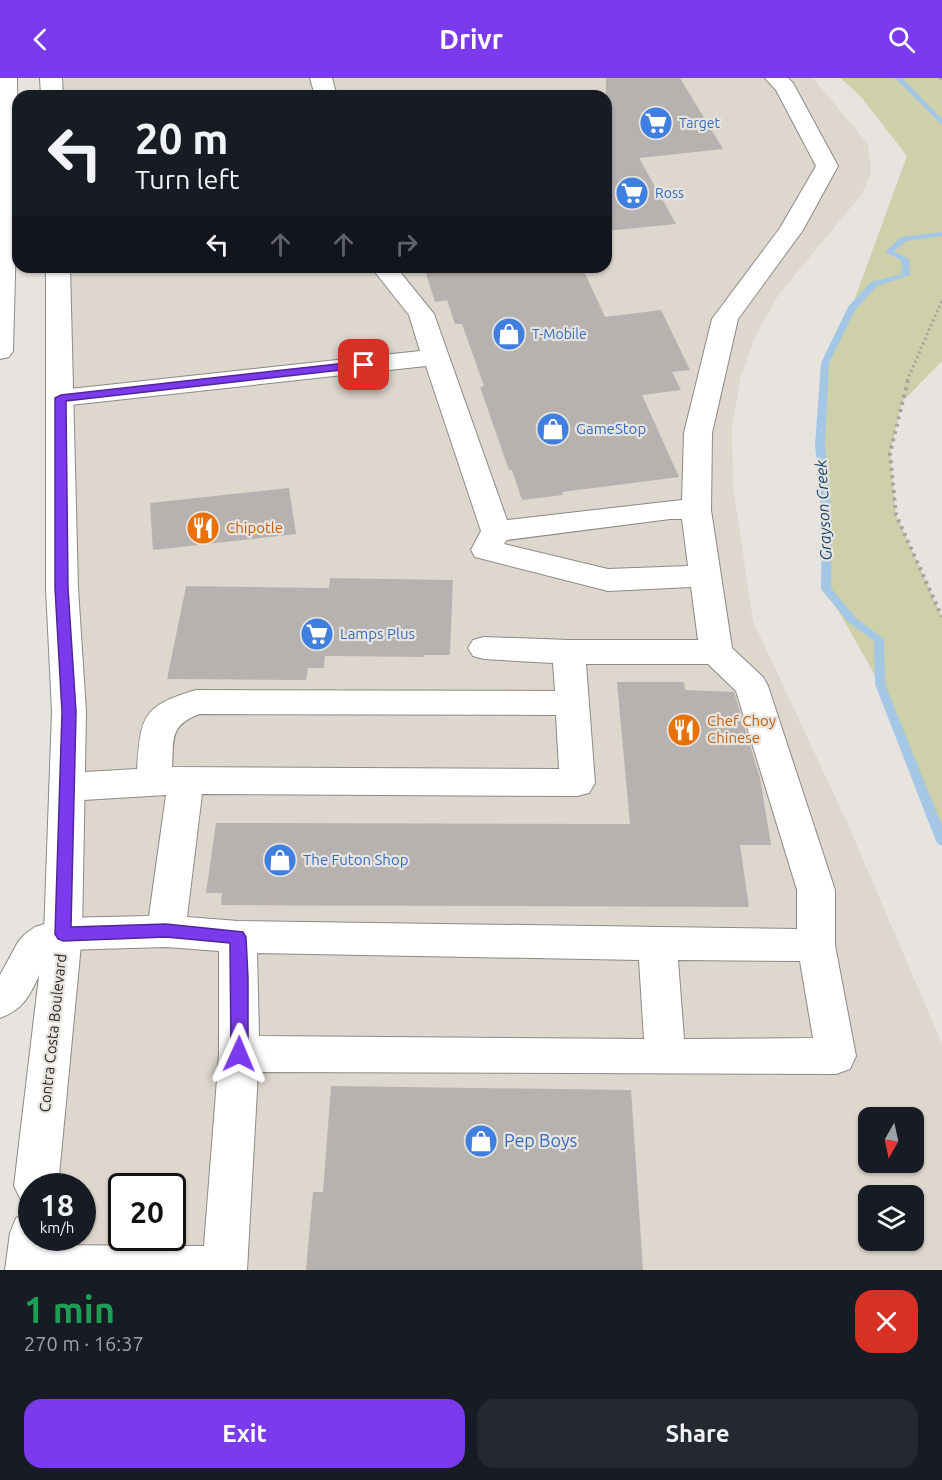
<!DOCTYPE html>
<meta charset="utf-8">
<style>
:root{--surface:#171b24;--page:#242831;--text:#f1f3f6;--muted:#9ea1a6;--accent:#7c3aed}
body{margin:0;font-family:Ubuntu,sans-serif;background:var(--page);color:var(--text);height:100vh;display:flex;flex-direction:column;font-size:22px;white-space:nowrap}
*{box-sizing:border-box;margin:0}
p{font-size:20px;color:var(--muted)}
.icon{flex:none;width:33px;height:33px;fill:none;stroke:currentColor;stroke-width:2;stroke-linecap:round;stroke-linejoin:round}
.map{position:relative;height:1192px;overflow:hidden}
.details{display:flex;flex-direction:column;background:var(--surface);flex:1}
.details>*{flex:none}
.guide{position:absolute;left:12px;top:12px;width:600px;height:183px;border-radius:18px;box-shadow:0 2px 4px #0004;background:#171b24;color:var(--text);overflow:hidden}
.needle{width:39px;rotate:189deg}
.fabs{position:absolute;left:858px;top:1029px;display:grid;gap:12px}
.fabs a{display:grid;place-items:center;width:66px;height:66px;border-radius:12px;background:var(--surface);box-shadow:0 2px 4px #0004;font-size:30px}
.speed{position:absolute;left:18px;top:1095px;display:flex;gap:12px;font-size:30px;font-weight:700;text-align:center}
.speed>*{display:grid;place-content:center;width:78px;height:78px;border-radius:50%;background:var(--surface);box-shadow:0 2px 4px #0004;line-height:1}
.speed small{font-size:15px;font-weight:400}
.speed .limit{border:3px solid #111;border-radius:9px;background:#fff;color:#111}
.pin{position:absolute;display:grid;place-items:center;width:51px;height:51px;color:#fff;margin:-26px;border-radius:12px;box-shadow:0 3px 9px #0006}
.me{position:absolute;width:66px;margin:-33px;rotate:1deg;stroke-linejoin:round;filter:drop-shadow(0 0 4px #0008)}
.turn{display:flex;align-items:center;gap:21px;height:126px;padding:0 24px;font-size:27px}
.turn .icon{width:78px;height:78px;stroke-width:2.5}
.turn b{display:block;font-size:42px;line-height:51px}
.lanes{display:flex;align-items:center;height:57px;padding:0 24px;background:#0003;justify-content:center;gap:30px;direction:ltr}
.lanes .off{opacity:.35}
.round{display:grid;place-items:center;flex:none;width:63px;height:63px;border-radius:18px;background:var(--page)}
.overview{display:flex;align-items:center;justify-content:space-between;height:102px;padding:0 24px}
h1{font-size:36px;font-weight:600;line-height:45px;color:#1e9e55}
.primary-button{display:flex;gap:12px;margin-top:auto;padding:12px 24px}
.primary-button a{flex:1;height:69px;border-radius:18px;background:var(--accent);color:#fff;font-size:24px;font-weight:600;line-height:69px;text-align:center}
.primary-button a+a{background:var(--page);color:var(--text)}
header{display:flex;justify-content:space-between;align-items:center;height:78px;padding:0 24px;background:var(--accent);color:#fff;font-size:27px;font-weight:600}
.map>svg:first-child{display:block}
</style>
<header><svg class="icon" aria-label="back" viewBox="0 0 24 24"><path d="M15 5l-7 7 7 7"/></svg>Drivr<svg class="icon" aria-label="search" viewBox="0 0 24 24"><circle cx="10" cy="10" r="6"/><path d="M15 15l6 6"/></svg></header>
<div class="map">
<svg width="942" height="1192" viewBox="0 0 942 1192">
<rect width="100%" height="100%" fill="#e7e4e0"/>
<path fill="#ddd7cd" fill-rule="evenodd" d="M51 0H813L868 66 871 94 863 115 779 216 758 253 741 297 732 350 733 408 753 543 846 742 942 966V1192H27L32 1160H82V1108H36L63 856 58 189H606V18H52ZM331 500 453 502 450 577H424V579L325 578 324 590H308L305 602 167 601 186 508 329 510ZM868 1040H914V1084H868ZM122 1108H172V1160H122ZM868 1118H914V1162H868Z"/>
<path fill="#cdd0a8" d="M841 0H942V283L902 324 890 375 896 437 942 539V763L880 606 826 511 827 444 820 367 825 285 851 231 907 78 862 20Z"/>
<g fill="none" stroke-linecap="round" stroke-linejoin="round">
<path fill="#a5c7e6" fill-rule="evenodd" d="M895 0H902L942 41V47Z
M942 154V158L906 163 894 173 909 181 910 197 877 208 855 232 829 285 825 367 832 444 831 510 856 540 884 561 885 606 942 748V768L938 766 936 763 875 606 874 563 848 544 821 511 822 444 815 367 821 285 848 229 871 204 902 196 901 182 885 174 901 159Z"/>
</g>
<path fill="#b6b2af" d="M606 0H680L723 71 639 80 676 146 606 153Z
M424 189H582L605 239 661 232 690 292 672 294 681 312 642 317 679 399 562 414 563 417 522 422 512 392H509L480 309 484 308 462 246H455L447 222 435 224Z
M289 410 296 456 153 472 150 425Z
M330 500 453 502 450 577H424V579L325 578 324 590H308L306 602 167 601 186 508 329 510Z
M617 604H684L685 612 734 614 760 700 771 767H740L749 829 221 827 222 815H206L216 745 630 746Z
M331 1008 631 1012 643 1192H306L313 1114H323Z"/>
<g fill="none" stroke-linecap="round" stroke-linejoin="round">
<defs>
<path id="minor" d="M310 0H332L337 18H315Z
M765 0H788L793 5 838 88 803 152 738 241 712 355 711 432 732 570 763 599 768 608 835 812V867L856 978 850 991 836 996 258 994 247 1192H7L6 1189 12 1174 28 1167 204 1168 219 976V873L166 869 63 872C30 888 42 925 0 940V897L18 864 25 856 35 849 63 840 149 838 166 717 67 723 55 719 49 709 55 699 67 695 137 691C141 638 142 628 196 612L555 613 553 585 484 581 473 578 468 570 473 562 484 559 569 562H698L691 509 608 513 475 479 471 472 481 453 426 288 61 328 51 326 47 320 51 314 61 312 420 273 409 237 371 189H396L434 236 507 442 682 422 684 355 712 241 780 150 816 88 776 12ZM670 441H682L688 488 608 491 504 466 507 462ZM586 586H708L736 613 797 812V851L238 843 187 839 202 716 577 718 589 715 595 705ZM199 636 556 637 559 691 172 689C174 661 169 648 199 636ZM257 875 639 882 644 961 259 958ZM678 882 800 883 813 960 684 961Z"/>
<path id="major" d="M0 0H17L18 83 13 273 9 279 0 281Z
M40 0H62L63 18H41Z
M46 189H70L78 510 86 634 82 856 58 1108H32V1127L21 1122 14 1108 44 856 52 634 46 510Z
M32 1134V1160H54L49 1192H5L10 1155 16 1140Z"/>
<path id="highway" d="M7 65 15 67 18 72 15 77 0 81V67Z
M0 98 14 101 18 106 14 111 0 112Z"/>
</defs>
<use href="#minor" stroke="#8d8a86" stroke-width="2"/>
<use href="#major" stroke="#8d8a86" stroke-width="2"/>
<use href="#highway" stroke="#8d8a86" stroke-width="2"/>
<path stroke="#a6a4a1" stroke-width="3" stroke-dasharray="2 3" stroke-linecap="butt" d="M940 0 942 3
M907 303 942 222"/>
<path stroke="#a6a4a1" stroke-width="4" stroke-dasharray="3 4.5" stroke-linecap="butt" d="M908 302 890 375 896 437 942 539"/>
<use href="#minor" fill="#fff" fill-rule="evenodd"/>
<use href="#major" fill="#fff" fill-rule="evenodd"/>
<use href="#highway" fill="#fff" fill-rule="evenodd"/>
</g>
<path fill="#7c3aed" stroke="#51269a" stroke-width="1.5" d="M364 283 370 287 368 289 66 323 68 510 76 634 71 849 166 846 243 854 246 859 248 900V976L245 981 239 983 233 981 231 976 230 865 166 859 63 863 58 861 55 856 62 634 55 510V320L61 317Z"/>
<defs>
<symbol id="supermarket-disc" viewBox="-11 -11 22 22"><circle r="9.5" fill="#3f7fe0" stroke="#e7e4e0"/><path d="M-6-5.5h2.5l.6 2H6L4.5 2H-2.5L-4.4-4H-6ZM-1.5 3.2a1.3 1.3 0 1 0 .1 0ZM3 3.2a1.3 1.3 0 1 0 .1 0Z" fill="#fff"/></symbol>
<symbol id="shop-disc" viewBox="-11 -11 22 22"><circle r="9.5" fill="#3f7fe0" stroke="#e7e4e0"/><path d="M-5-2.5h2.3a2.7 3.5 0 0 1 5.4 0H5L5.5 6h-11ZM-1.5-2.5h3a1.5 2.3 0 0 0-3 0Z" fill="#fff"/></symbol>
<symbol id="restaurant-disc" viewBox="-11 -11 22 22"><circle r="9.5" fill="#e8710a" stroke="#e7e4e0"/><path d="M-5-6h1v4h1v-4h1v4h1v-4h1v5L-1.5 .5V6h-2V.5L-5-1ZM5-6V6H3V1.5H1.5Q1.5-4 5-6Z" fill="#fff"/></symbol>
</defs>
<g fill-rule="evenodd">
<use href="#supermarket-disc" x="637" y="26" width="38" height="38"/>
<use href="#supermarket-disc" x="613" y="96" width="38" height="38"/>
<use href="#shop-disc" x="490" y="237" width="38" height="38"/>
<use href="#shop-disc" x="534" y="332" width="38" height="38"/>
<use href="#restaurant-disc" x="184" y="431" width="38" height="38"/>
<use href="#supermarket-disc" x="298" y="537" width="38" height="38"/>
<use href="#restaurant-disc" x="665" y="633" width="38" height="38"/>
<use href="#shop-disc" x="261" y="763" width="38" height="38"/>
<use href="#shop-disc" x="462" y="1044" width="38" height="38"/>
</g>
<g text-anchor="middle" stroke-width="4.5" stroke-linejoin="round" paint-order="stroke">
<g font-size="14" fill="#366cbe" stroke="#e7e4e0" text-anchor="start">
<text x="679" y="50">Target</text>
<text x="655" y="120">Ross</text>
<text x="532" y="261">T-Mobile</text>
</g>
<g font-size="15" fill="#366cbe" stroke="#e7e4e0" text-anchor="start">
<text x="576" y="356">GameStop</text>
<text x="340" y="561">Lamps Plus</text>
<text x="303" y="787">The Futon Shop</text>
</g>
<g font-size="15" fill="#c56008" stroke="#e7e4e0" text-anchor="start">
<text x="226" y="455">Chipotle</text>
<text x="707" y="648">Chef Choy<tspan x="707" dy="17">Chinese</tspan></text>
</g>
<g font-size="15" fill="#262624" stroke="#e7e4e0">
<text transform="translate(53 955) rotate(-84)" y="5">Contra Costa Boulevard</text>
</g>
<g font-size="16" font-style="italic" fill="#10456d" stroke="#e7e4e0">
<text transform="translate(823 432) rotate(-93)" y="6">Grayson Creek</text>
</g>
<g font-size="18" fill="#366cbe" stroke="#e7e4e0" text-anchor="start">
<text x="504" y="1069">Pep Boys</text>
</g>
</g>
</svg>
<div class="fabs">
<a><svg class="needle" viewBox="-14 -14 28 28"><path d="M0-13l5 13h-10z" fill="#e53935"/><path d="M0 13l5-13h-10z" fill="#9ea1a6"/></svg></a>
<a><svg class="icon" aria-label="layers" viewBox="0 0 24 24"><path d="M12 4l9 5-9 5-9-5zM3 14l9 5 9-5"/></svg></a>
</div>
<div class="speed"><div>18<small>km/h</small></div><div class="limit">20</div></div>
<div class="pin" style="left:364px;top:287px;background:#d93025"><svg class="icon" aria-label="arrive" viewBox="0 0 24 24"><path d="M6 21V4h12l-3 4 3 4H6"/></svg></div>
<svg class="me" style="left:239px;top:976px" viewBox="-20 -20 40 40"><path d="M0-17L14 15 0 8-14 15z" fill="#7c3aed" stroke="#fff" stroke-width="4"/></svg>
<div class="guide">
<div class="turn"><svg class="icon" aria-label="left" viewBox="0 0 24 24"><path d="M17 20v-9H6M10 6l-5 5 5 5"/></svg><div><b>20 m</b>Turn left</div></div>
<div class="lanes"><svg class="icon" aria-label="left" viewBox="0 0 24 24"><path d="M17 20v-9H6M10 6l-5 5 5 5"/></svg><svg class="icon off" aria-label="ahead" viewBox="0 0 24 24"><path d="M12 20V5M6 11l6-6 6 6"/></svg><svg class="icon off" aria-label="ahead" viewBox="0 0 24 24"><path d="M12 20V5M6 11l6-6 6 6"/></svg><svg class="icon off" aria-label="right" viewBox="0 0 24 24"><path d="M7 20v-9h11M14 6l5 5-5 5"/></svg></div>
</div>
</div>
<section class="details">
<div class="overview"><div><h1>1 min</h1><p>270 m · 16:37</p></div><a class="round" style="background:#d93025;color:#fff"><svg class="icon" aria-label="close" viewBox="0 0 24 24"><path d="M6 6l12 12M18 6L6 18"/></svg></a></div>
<div class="primary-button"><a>Exit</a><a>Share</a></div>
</section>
